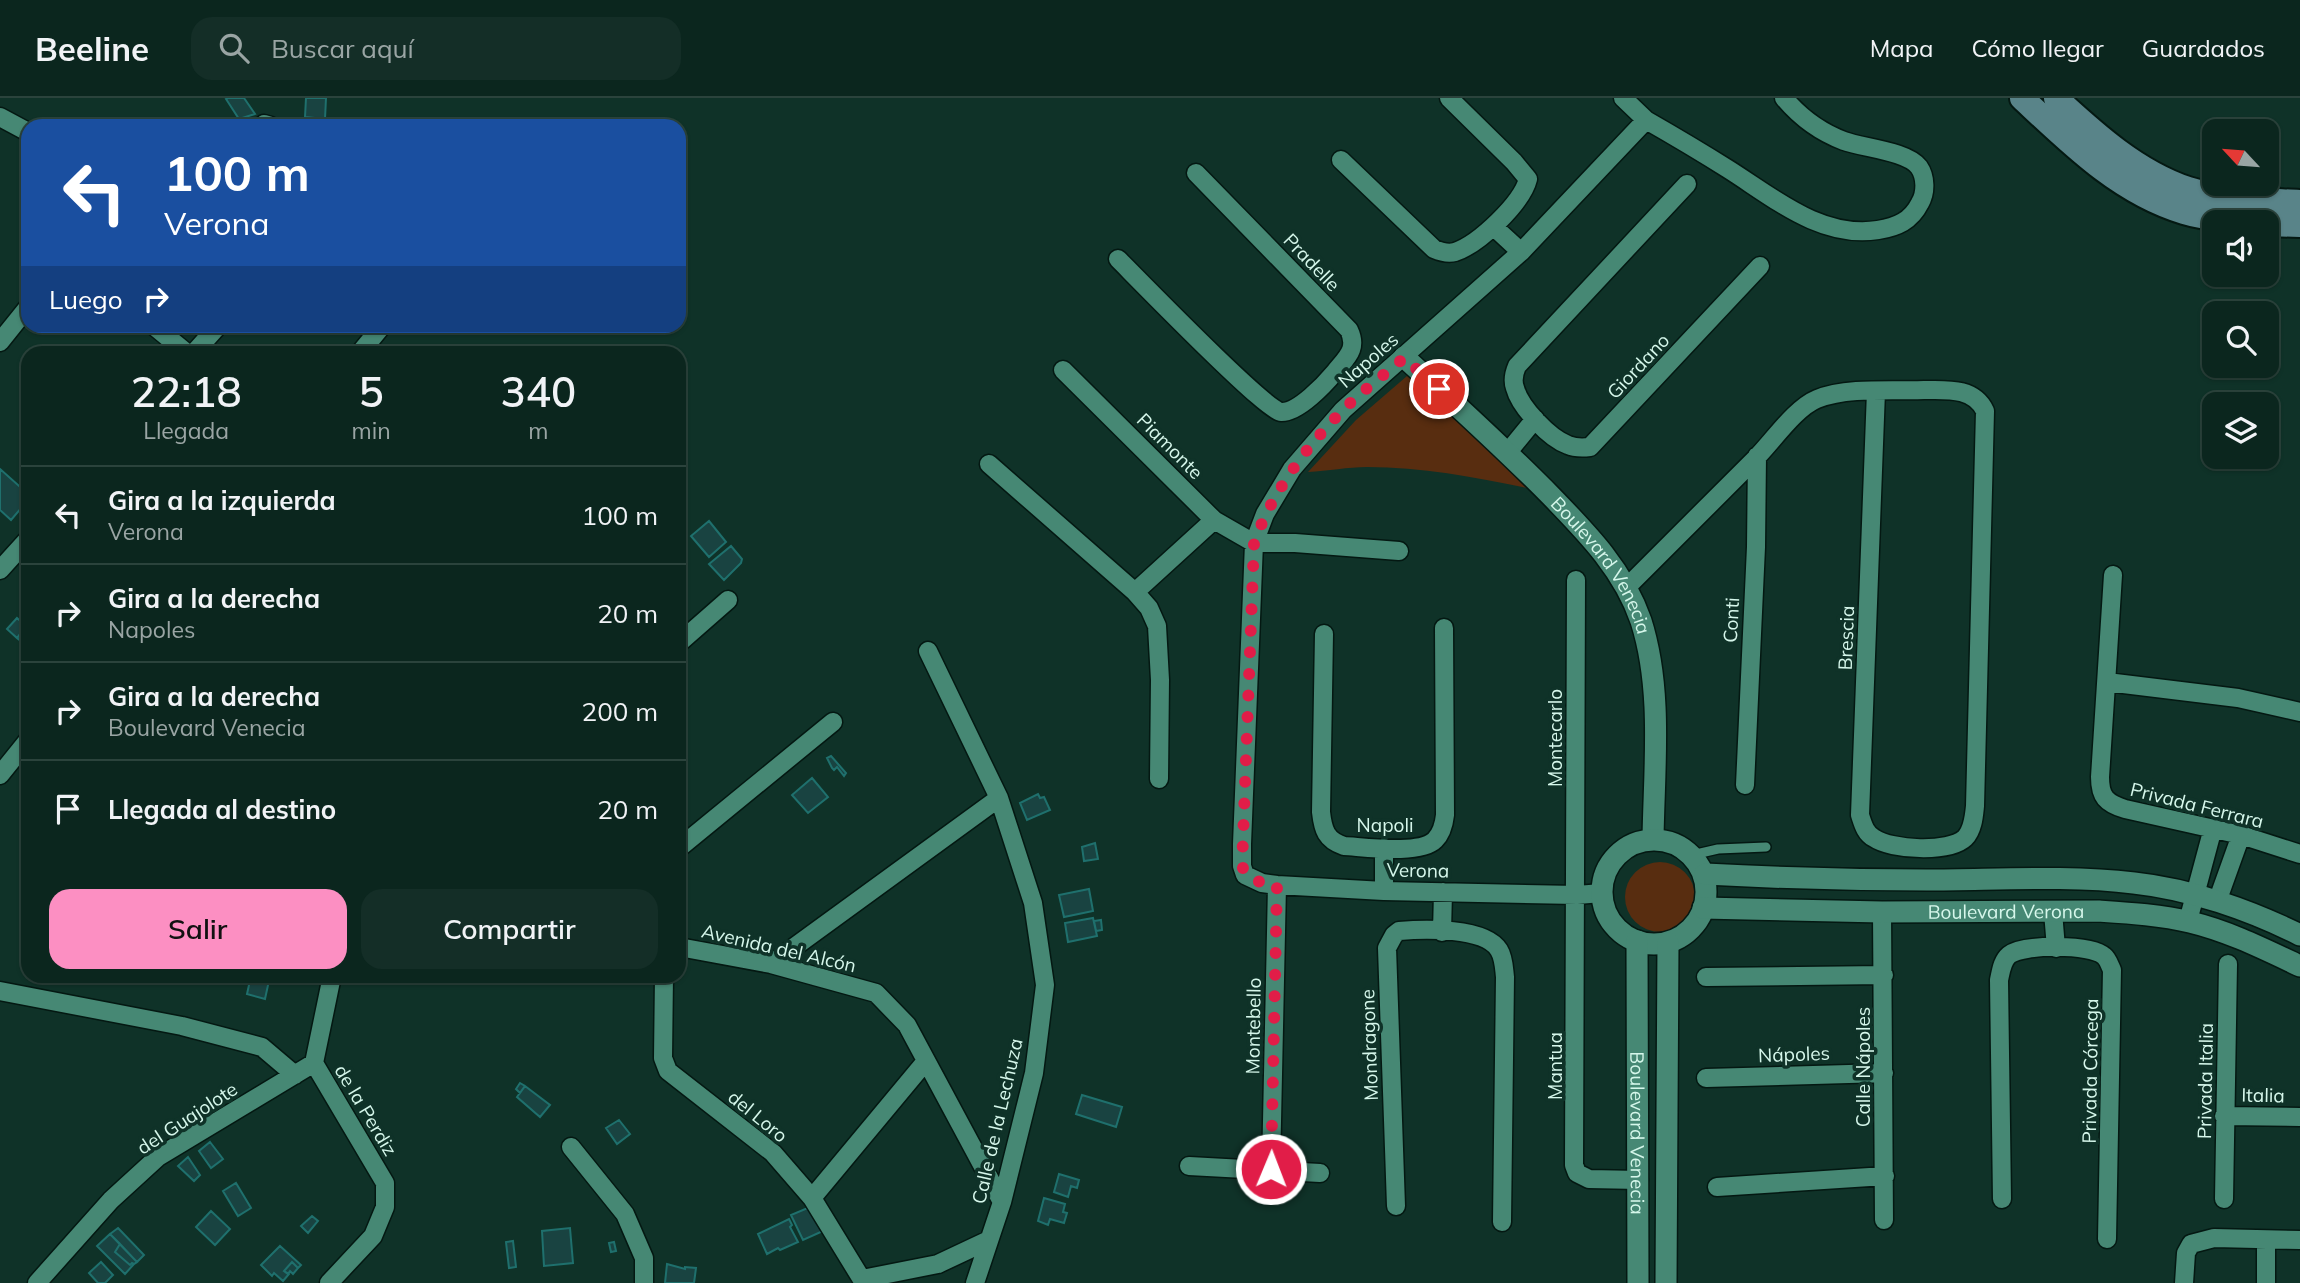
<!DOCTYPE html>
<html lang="es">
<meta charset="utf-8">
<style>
:root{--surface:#0b261e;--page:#142e27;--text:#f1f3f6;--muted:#9aa5a4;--line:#2b433c;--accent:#fc8fc2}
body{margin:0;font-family:Mulish,sans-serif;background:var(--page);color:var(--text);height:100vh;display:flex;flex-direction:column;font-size:26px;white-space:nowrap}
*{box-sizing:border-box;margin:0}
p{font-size:23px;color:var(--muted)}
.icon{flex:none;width:38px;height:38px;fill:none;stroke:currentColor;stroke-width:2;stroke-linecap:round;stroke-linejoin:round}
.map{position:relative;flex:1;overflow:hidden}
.sheet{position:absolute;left:21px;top:248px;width:665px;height:637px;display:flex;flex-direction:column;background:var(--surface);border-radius:21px;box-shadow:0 2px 5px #0004,0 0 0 2px var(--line)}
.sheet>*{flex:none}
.guide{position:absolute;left:21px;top:21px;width:665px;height:214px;border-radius:21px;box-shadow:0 2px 5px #0004,0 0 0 2px var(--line);background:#1a4fa0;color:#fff;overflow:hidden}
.needle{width:46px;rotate:296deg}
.buttons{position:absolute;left:2202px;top:21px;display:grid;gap:14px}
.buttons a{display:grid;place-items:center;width:77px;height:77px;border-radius:14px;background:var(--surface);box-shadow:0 2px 5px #0004,0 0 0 2px var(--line);font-size:35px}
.pin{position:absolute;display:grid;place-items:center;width:60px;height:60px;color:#fff;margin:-30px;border:4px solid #fff;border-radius:50%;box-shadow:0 2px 7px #0007}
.me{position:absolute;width:77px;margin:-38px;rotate:1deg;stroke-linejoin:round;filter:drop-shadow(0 0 5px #0008)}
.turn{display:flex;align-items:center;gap:24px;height:147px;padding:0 28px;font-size:32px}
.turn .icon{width:91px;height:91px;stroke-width:2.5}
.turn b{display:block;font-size:49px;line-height:60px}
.then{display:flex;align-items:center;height:66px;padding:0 28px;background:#0003;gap:14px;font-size:26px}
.eta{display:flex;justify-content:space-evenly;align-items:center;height:119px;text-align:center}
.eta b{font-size:42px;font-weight:600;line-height:49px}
.primary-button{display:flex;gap:14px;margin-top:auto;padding:14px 28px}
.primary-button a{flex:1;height:80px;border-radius:21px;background:var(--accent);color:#111;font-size:28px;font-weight:600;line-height:80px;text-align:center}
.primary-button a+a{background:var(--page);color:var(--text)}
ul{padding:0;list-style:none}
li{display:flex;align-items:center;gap:21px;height:98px;padding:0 28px;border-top:2px solid var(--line)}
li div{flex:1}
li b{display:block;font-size:26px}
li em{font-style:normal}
header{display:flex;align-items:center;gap:42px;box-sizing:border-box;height:98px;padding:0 35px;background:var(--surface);border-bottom:2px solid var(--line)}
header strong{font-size:33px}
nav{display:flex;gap:38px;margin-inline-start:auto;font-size:24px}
.search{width:490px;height:63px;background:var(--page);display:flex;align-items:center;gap:18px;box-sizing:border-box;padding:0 24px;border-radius:21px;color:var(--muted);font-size:26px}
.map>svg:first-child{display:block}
</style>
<header>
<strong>Beeline</strong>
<div class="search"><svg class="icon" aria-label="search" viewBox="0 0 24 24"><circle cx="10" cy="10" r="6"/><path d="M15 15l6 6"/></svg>Buscar aquí</div>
<nav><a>Mapa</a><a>Cómo llegar</a><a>Guardados</a></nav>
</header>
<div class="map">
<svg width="2300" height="1185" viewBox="0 0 2300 1185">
<rect width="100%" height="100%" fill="#0f3228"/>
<path fill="#582d10" d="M1407 278 1414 280 1527 390C1474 379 1422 369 1367 369 1348 369 1328 373 1308 374L1356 322Z
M1625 799a35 35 0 1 1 70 0a35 35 0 1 1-70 0Z"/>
<path fill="#194341" stroke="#1f706d" stroke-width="2" d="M228 0H244L255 16 239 21 226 1Z
M306 0H326L325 21 305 19Z
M0 371 28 396V402L11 422 0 412Z
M709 423 726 444 709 459 691 438Z
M731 448 742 461 741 465 724 482 709 466Z
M17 520 27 529 17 540 7 531Z
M28 525V548H27L17 540Z
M831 658 846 675 844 678 837 669 834 672 832 670 827 660Z
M812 680 828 699 808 715 792 697Z
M1038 696 1040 700 1044 699 1050 712 1027 722 1020 705Z
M1095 745 1098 761 1084 763 1082 749Z
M1089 791 1093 813 1064 819 1059 797Z
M1093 820 1097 838 1068 844 1065 825Z
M1101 822 1102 832 1096 833 1094 823Z
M251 878H270L265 901 247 896Z
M520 985 525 988 520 995 516 991Z
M525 988 550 1007 540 1019 517 999Z
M1082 997 1122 1009 1116 1029 1076 1016Z
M619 1022 630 1036 617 1046 606 1030Z
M210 1044 223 1061 211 1070 199 1053Z
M188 1059 200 1077 194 1083 178 1068Z
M1059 1076 1079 1082 1077 1090 1071 1088 1068 1099 1054 1094Z
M236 1085 251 1110 238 1118 223 1093Z
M1044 1100 1065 1106 1063 1114 1067 1115 1064 1125 1050 1121 1048 1127 1038 1123Z
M810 1109 823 1133 803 1142 791 1117Z
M211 1113 230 1131 215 1147 196 1129Z
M312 1118 318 1123 308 1135 301 1128Z
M789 1121 792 1127 790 1129 798 1144 780 1152 778 1150 767 1156 758 1136Z
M118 1130 144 1157 137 1164 110 1136Z
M570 1130 573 1165 544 1168 542 1133Z
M110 1136 120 1146 115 1154 130 1167 132 1165 134 1166 125 1176 97 1148Z
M513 1143 516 1169 509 1170 506 1144Z
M614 1144 616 1153 611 1154 609 1145Z
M120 1146 137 1164 134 1166 132 1165 130 1167 115 1154Z
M280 1148 301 1167 298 1170 292 1164 284 1173 289 1176 283 1183 274 1175 272 1178 261 1167Z
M101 1164 113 1177 105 1185H98L89 1175Z
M292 1164 298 1170 293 1176 290 1173 288 1176 284 1173Z
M667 1166 685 1171V1169L696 1170 694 1185H665Z"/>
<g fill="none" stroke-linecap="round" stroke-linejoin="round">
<defs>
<path id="service" d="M1692 757 1718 751 1766 749"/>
<path id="minor" d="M1623 0 1646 22C1674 38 1701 54 1728 71 1774 100 1821 141 1878 132 1897 129 1911 123 1920 105 1926 95 1926 79 1919 69 1907 53 1863 50 1844 43 1820 34 1800 19 1784 0
M0 19 28 34
M264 26 271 28
M1341 62 1434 151C1441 154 1448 156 1455 154 1479 146 1522 105 1528 81L1514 64 1449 0
M1687 86 1517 268C1514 275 1512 282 1515 290 1520 309 1549 340 1568 347 1575 350 1582 350 1590 349L1760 168
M1494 129 1521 154
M1118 161C1138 181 1267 314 1281 314 1298 315 1325 286 1335 274 1347 259 1358 251 1349 232L1196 75
M154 228 188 256
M0 244 28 209
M193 256 218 228
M359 256 382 228
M1063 272 1214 422 1254 445H1295L1399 453
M1508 354 1535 321
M989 366 1135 494 1149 510 1157 528 1160 582 1159 681
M0 472 28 441
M2113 477 2100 679C2100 699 2106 705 2125 711L2241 737 2300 756
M1576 482 1574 1067 1577 1075 1589 1081 1639 1082
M1627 489C1670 446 1713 403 1756 360 1773 343 1795 310 1817 301 1847 289 1892 293 1924 292 1946 292 1974 289 1985 313L1975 708C1974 718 1973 732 1965 740 1949 755 1891 752 1874 740 1865 735 1863 726 1860 717L1876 293
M1135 494 1214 422
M1324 536 1321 714C1323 732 1326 742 1344 748 1364 749 1420 757 1435 742 1442 735 1444 726 1445 717L1444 530
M679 545 728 502
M928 553 999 700 1033 805 1045 887 1034 975 1002 1104 975 1185
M2107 584 2238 600 2300 614
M0 677 28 642
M1745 687 1756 449 1757 358
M679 750 833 624
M1384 793V750
M1602 795 1577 797 1384 793 1277 787 1262 785 1245 777 1242 768V746L1254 445 1265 416 1292 371 1343 312 1521 154 1646 22
M2217 804 2241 737
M1882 814 1884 1122
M2053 814 2056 850
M2188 823 2213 730
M1442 834 1443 794
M679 849 771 866 876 895 907 927 1002 1104
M771 866 999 700
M664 878 663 960 668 973 773 1055 812 1100 864 1185
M1706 879 1884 877
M0 893 182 928 262 949 295 977
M314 965 385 1085V1109L373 1138 329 1185
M314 965 332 878
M1706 980 1884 975
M2224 1018 2300 1019
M571 1049 625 1116 644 1160V1185
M1189 1068 1320 1075
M1271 1071 1277 787
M1717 1089 1885 1078
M812 1100 926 963
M2002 1101 1999 882C2001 873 2002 863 2009 857 2023 846 2091 846 2104 858 2108 861 2110 868 2112 872L2107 1141
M2224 1101 2228 866
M1396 1108 1387 850 1394 837 1399 833C1424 831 1485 829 1499 852 1504 860 1504 871 1505 879L1502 1124
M862 1181 938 1166 989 1142
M37 1185 111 1102 158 1059 314 965
M2184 1185 2186 1155 2191 1146 2214 1140 2300 1142
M2266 1185V1143"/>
<g id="tertiary">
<path id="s1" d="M1404 259C1454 305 1504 350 1552 399 1588 436 1624 473 1641 523 1663 592 1654 670 1653 741"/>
<circle cx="1654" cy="794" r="52"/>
<path d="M1705 776C1779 780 1853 782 1927 782 1994 782 2068 777 2134 785 2190 791 2250 812 2300 837"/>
<path id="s2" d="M1703 810 1882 814 2099 813C2129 815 2161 817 2190 824 2228 833 2264 851 2300 868"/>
<path id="s3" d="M1637 843 1638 1185"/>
<path d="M1666 1185 1668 845"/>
</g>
<path id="secondary" d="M2022 0C2070 45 2120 95 2184 114 2203 120 2224 121 2243 124
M2056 0C2095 36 2137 74 2188 91 2223 102 2263 102 2300 104
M2266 126 2300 127"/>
</defs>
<use href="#service" stroke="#041812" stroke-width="12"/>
<use href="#minor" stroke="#041812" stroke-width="21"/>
<use href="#tertiary" stroke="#041812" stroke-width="24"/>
<use href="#secondary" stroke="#041812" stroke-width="28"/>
<use href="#service" stroke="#468874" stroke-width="9"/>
<use href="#minor" stroke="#468874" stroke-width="18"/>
<use href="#tertiary" stroke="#468874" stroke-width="21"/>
<use href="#secondary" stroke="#598489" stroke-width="24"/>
</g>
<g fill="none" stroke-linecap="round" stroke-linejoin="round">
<path stroke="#e11d48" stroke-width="12" stroke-dasharray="0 21.6" d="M1271 1071 1277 787C1262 785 1248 783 1242 768L1254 445C1272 395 1305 350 1343 312 1362 293 1384 277 1404 260L1439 291"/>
</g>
<g text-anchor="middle" stroke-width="7" stroke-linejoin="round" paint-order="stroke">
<g font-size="19" fill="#d6f7eb" stroke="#0f3228">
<text transform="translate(1312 164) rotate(46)" y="7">Pradelle</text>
<text transform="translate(1368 262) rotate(-41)" y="7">Napoles</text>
<text transform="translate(1638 268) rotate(-47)" y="7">Giordano</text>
<text transform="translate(1170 348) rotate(45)" y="7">Piamonte</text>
<text dy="7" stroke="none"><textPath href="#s1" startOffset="289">Boulevard Venecia</textPath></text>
<text transform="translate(1731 522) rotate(-87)" y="7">Conti</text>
<text transform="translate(1846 540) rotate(-88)" y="7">Brescia</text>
<text transform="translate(1555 640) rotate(-90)" y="7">Montecarlo</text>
<text transform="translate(2197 707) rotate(14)" y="7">Privada Ferrara</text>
<text x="1385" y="734">Napoli</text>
<text transform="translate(1418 772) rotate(1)" y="7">Verona</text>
<text dy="7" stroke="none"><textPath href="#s2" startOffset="303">Boulevard Verona</textPath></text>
<text transform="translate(779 850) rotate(13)" y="7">Avenida del Alcón</text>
<text transform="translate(1253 928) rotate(-89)" y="7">Montebello</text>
<text transform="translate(1369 947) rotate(-92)" y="7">Mondragone</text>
<text transform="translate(1794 956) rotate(-2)" y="7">Nápoles</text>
<text transform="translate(1555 968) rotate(-90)" y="7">Mantua</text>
<text transform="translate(1863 969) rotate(-90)" y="7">Calle Nápoles</text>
<text transform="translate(2090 973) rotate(-89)" y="7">Privada Córcega</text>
<text transform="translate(2205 983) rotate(-89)" y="7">Privada Italia</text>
<text transform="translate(2263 997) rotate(1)" y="7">Italia</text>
<text transform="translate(366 1012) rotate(59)" y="7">de la Perdiz</text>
<text transform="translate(758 1018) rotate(39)" y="7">del Loro</text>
<text transform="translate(187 1020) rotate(-33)" y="7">del Guajolote</text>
<text transform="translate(997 1023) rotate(-77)" y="7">Calle de la Lechuza</text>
<text dy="7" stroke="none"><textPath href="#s3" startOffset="192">Boulevard Venecia</textPath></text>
</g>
</g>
</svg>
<div class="buttons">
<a><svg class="needle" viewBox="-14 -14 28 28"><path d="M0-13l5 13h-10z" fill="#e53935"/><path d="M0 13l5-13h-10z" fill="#9aa5a4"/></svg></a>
<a><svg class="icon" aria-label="sound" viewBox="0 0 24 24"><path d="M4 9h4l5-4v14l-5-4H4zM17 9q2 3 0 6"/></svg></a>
<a><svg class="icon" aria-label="search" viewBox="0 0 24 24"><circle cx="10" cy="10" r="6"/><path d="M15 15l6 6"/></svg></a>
<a><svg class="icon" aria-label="layers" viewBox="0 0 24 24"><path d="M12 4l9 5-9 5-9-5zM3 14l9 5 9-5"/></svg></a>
</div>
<div class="pin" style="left:1439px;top:291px;background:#d93025"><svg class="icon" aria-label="arrive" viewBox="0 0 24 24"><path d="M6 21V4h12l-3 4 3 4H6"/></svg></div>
<svg class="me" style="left:1271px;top:1071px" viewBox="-20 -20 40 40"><circle r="17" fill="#e11d48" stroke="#fff" stroke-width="3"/><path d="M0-11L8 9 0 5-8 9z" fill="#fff"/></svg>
<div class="guide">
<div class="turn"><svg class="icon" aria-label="left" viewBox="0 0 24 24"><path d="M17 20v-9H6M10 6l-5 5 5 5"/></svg><div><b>100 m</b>Verona</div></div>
<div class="then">Luego<svg class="icon" aria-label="right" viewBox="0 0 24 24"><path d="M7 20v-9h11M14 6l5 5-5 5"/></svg></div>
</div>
<section class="sheet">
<div class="eta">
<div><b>22:18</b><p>Llegada</p></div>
<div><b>5</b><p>min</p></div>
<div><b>340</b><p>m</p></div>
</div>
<ul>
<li><svg class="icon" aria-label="left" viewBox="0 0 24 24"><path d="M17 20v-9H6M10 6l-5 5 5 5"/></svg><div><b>Gira a la izquierda</b><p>Verona</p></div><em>100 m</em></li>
<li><svg class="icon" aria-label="right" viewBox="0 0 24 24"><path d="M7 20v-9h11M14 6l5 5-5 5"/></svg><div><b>Gira a la derecha</b><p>Napoles</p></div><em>20 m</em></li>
<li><svg class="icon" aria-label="right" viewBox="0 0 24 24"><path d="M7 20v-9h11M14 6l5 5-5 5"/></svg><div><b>Gira a la derecha</b><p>Boulevard Venecia</p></div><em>200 m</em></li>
<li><svg class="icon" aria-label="arrive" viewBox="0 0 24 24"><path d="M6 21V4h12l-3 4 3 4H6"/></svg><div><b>Llegada al destino</b></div><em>20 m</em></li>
</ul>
<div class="primary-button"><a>Salir</a><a>Compartir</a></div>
</section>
</div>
